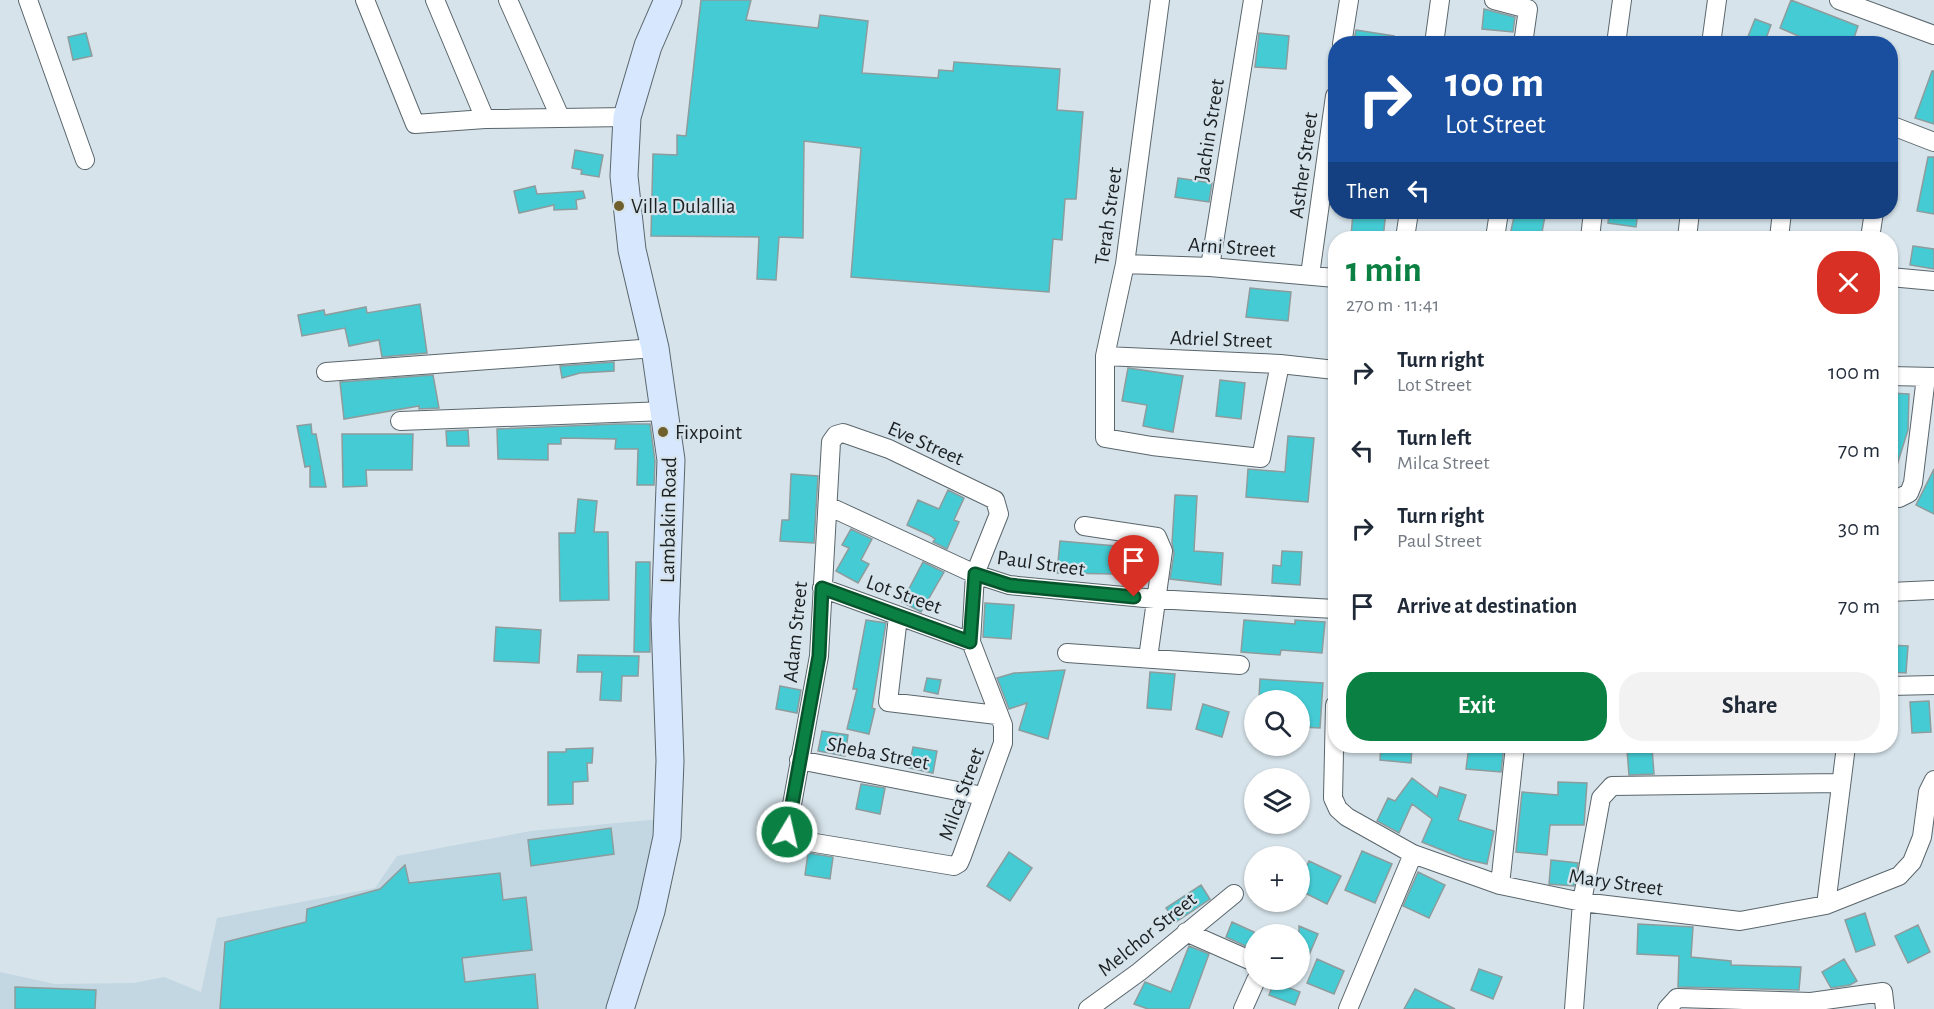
<!DOCTYPE html>
<meta charset="utf-8">
<style>
:root{--surface:#fff;--page:#f2f2f3;--text:#1f2937;--muted:#747a83;--accent:#0b8043}
body{margin:0;font-family:"Alegreya Sans",sans-serif;background:var(--page);color:var(--text);height:100vh;display:flex;flex-direction:column;font-size:22px;white-space:nowrap}
*{box-sizing:border-box;margin:0}
p{font-size:20px;color:var(--muted)}
.icon{flex:none;width:33px;height:33px;fill:none;stroke:currentColor;stroke-width:2;stroke-linecap:round;stroke-linejoin:round}
.map{position:relative;flex:1;overflow:hidden}
.panel{position:absolute;left:1328px;top:231px;width:570px;height:522px;display:flex;flex-direction:column;background:var(--surface);border-radius:24px;box-shadow:0 2px 4px #0004}
.panel>*{flex:none}
.banner{position:absolute;left:1328px;top:36px;width:570px;height:183px;border-radius:24px;box-shadow:0 2px 4px #0004;background:#1a4fa0;color:#fff;overflow:hidden}
.buttons{position:absolute;left:1244px;top:690px;display:grid;gap:12px}
.buttons a{display:grid;place-items:center;width:66px;height:66px;border-radius:50%;background:var(--surface);box-shadow:0 2px 4px #0004;font-size:30px}
.pin{position:absolute;display:grid;place-items:center;width:51px;height:51px;color:#fff;margin:-62px -26px;border-radius:50% 50% 50% 0;rotate:-45deg;box-shadow:0 0 6px #0007}
.pin .icon{rotate:45deg}
.me{position:absolute;width:66px;margin:-33px;rotate:9deg;stroke-linejoin:round;filter:drop-shadow(0 0 4px #0008)}
.turn{display:flex;align-items:center;gap:21px;height:126px;padding:0 18px;font-size:27px}
.turn .icon{width:78px;height:78px;stroke-width:2.5}
.turn b{display:block;font-size:42px;line-height:51px}
.then{display:flex;align-items:center;height:57px;padding:0 18px;background:#0003;gap:12px;font-size:22px}
.round{display:grid;place-items:center;flex:none;width:63px;height:63px;border-radius:24px;background:var(--page)}
.summary{display:flex;align-items:center;justify-content:space-between;height:102px;padding:0 18px}
h1{font-size:36px;font-weight:700;line-height:45px;color:var(--accent)}
.cta{display:flex;gap:12px;margin-top:auto;padding:12px 18px}
.cta a{flex:1;height:69px;border-radius:24px;background:var(--accent);color:#fff;font-size:24px;font-weight:700;line-height:69px;text-align:center}
.cta a+a{background:var(--page);color:var(--text)}
ul{padding:0;list-style:none}
li{display:flex;align-items:center;gap:18px;height:78px;padding:0 18px}
li div{flex:1}
li b{display:block;font-size:22px}
li em{font-style:normal}
.map>svg:first-child{display:block}
</style>
<div class="map">
<svg width="1934" height="1009" viewBox="0 0 1934 1009">
<rect width="100%" height="100%" fill="#d6e3ea"/>
<path fill="#c3d7e2" d="M660 819 648 884 608 1009H0V972L55 984 134 983 164 977 201 992 217 918 375 888 397 856 531 831Z"/>
<path fill="#45cbd4" stroke="#8d9c9d" stroke-width="1.5" d="M701 0H751L746 20 818 28 820 15 868 21 862 73 938 78 939 70 953 71 954 62 1060 69 1057 110 1083 112 1076 199H1065L1062 240 1053 239 1049 292 851 277 861 148 804 141 803 238 779 237 776 280 757 279 759 237 651 236 653 154 677 155V135L686 136Z
M1791 0 1858 26 1852 44H1817L1780 28Z
M1484 9 1515 17 1513 32 1482 29Z
M1755 19 1771 25 1764 44H1745Z
M1356 30 1394 36 1393 44H1353Z
M86 33 92 56 73 60 68 37Z
M1259 33 1289 36 1286 69 1255 67Z
M1932 71H1934V124L1915 118Z
M575 150 603 155 599 177 581 174 582 170 572 168Z
M1928 157H1934V214L1917 211Z
M1178 178 1212 183 1209 202 1175 197Z
M535 186 537 194 583 191 585 198 576 200 577 209 554 210V205L519 213 514 191Z
M1353 212H1386L1383 238 1351 237Z
M1515 212 1545 216 1541 238 1510 235Z
M1609 212H1638L1636 227 1608 223Z
M1913 246 1934 249V269L1910 265Z
M1250 288 1291 292 1288 321 1246 317Z
M420 304 427 353 382 357 379 340 349 346 345 328 302 336 298 315 324 310 325 315 366 307 367 313Z
M614 362V371L580 373 562 378 560 366Z
M1128 368 1183 376 1173 432 1143 426 1147 405 1122 401Z
M433 375 439 408 419 409V406L344 419 340 382Z
M1220 380 1245 383 1241 419 1216 416Z
M1890 393 1909 394 1908 430 1893 478H1890Z
M311 424 312 434H316L326 487H310V466L305 467 297 426Z
M616 424H650L655 461 654 485H637L638 449H615L616 439 561 438V444H548V460L498 459 497 429Z
M468 430 469 446H447L446 431Z
M342 434H413L412 470H366L367 486 343 487Z
M1288 436 1314 438 1308 502 1246 497 1248 469 1285 472Z
M1934 469V514L1916 505Z
M791 474 818 476 814 543 780 541 782 520H789Z
M948 490 964 498 954 520 959 522 947 549 933 542 935 539 929 535 907 525 918 500 939 509Z
M1175 495 1197 496 1194 551 1223 553 1221 585 1170 579 1174 553 1172 543Z
M578 499 597 501 594 532H608L609 600 560 601 559 533H575Z
M851 529 872 539 861 560 869 564 858 583 836 571 849 548 842 545Z
M1060 541 1116 546 1114 574 1057 573Z
M1282 551 1302 552 1300 585 1272 583 1273 565 1281 566Z
M636 562H650V652H634Z
M923 562 944 572 921 612 902 602Z
M985 603 1014 605 1011 639 983 637Z
M866 620 886 623 872 708 875 709 869 734 847 729 857 689H853Z
M1244 620 1295 624V620L1325 622 1322 653 1281 650 1280 655 1241 652Z
M496 627 541 630 539 663 494 661Z
M1890 645 1908 646 1906 673 1890 672Z
M578 655 639 656 638 676H622L621 701 600 700 602 672H577Z
M1065 670 1048 739 1019 730 1027 703 1009 709 997 678 1014 673Z
M1150 672 1175 674 1171 710 1147 708Z
M927 678 941 680 938 694 924 691Z
M1260 679 1323 683 1320 728 1299 727V700L1259 699Z
M780 686 801 690 797 713 776 709Z
M1929 701 1931 732 1912 733 1910 702Z
M1203 704 1229 712 1222 737 1196 729Z
M822 731 848 735 845 756 818 751Z
M1381 746H1412L1411 763 1380 760Z
M1469 746H1504L1501 772 1466 769Z
M913 747 937 751 933 773 909 768Z
M593 748 592 763H587L588 781 573 782V804L548 805V752H566V749Z
M1652 748 1654 774 1629 775 1627 750Z
M1412 778 1437 797 1440 787 1466 795 1458 820 1494 831 1487 864 1464 859 1422 842 1432 819 1412 804 1399 833 1377 821 1388 798 1395 801Z
M1558 782 1587 783 1584 825H1550L1547 855 1516 852 1522 792 1558 795Z
M861 784 885 788 880 814 856 809Z
M611 828 614 854 531 866 528 840Z
M1362 851 1392 864 1375 903 1345 890Z
M1009 852 1032 868 1010 901 987 886Z
M808 853 833 857 830 879 805 875Z
M1551 860 1578 863 1574 886 1549 884Z
M1309 861 1341 876 1327 904 1299 890V882Z
M405 865 409 883 500 873 503 900 526 897 532 950 462 958 465 982 535 974 538 1009H220L225 942 306 922 307 909 380 889Z
M1418 872 1445 885 1429 918 1403 906Z
M1201 885 1210 899 1176 922 1166 908Z
M1865 913 1875 945 1856 952 1845 920Z
M1232 922 1254 932V950L1226 937Z
M1638 924 1693 927 1691 957 1731 961V965L1801 967 1799 990 1678 987 1679 956 1637 954Z
M1918 925 1930 952 1908 963 1895 936Z
M1299 926 1318 934 1309 955 1299 951Z
M1189 946 1209 954 1189 1009H1148L1134 1004 1145 982 1171 992Z
M1317 959 1344 971 1334 994 1307 983Z
M1844 959 1857 981 1850 985 1831 988 1822 972Z
M1479 969 1502 977 1493 999 1471 990Z
M1274 982 1300 992 1295 1005 1269 995Z
M15 987 96 990 95 1009H15Z
M1415 989 1455 1009H1404Z"/>
<g fill="none" stroke-linecap="round" stroke-linejoin="round">
<defs>
<path id="street" d="M28 0 85 160
M365 0 415 124 485 119 627 117
M435 0 485 119
M508 0 560 117
M1160 0 1125 264 1105 356V438L1152 446 1261 458 1280 364
M1494 0 1528 9 1523 44
M1839 0 1934 35
M1342 44 1349 0
M1434 44 1440 0
M1616 44 1622 0
M1711 44 1717 0
M1890 125 1934 142
M1405 238 1409 212
M1495 238 1499 212
M1590 238 1593 212
M1687 238 1690 212
M1779 238 1782 212
M1870 238 1874 212
M1125 264 1210 267 1335 278
M1210 267 1253 0
M1310 275 1335 96
M1890 277 1934 281
M1105 356 1280 364 1335 370
M326 372 655 348
M1890 376 1934 377
M400 421 666 411
M843 433 889 449 995 500 999 514 975 574 971 642 1003 725V743L962 856 959 863 954 866 791 839 787 832 819 656 831 442 836 435Z
M1890 498H1899L1909 493 1913 483 1926 377
M828 506 975 574 1009 585 1155 599 1335 609
M1084 526 1157 537 1163 551 1148 658
M822 588 971 642
M1890 592 1934 590
M898 617 888 702 997 715
M1067 653 1240 665
M1890 686 1934 685
M1335 705 1333 798 1338 809 1347 817 1413 854 1500 885 1582 902 1740 921 1826 905 1899 876 1912 862 1922 837 1928 792 1934 780
M799 760 983 796
M1500 885 1515 746
M1826 905 1846 746
M1186 932 1254 962
M1088 1009 1139 972 1234 894
M1243 1009 1256 980
M1348 1009 1413 854
M1574 1009 1582 902 1601 798 1612 786 1841 783
M1667 1009 1677 998 1811 1002 1883 992 1885 1009"/>
<path id="secondary" d="M620 1009 651 911 667 837 670 761 665 620 671 460 655 348 632 250 624 176 627 117 648 46 668 0"/>
</defs>
<use href="#street" stroke="#5a666c" stroke-width="20"/>
<use href="#secondary" stroke="#5a666c" stroke-width="29"/>
<use href="#street" stroke="#fff" stroke-width="18"/>
<use href="#secondary" stroke="#d6e7fe" stroke-width="27"/>
</g>
<g fill="none" stroke-linecap="round" stroke-linejoin="round">
<defs>
<path id="route" d="M787 832 819 656 822 588 970 642 975 574 1009 585 1134 597"/>
</defs>
<use href="#route" stroke="#07532c" stroke-width="15"/>
<use href="#route" stroke="#0b8043" stroke-width="10"/>
</g>
<g fill="#6f5f2d" stroke="#d6e3ea" stroke-width="2">
<circle cx="619" cy="206" r="6"/>
<circle cx="663" cy="432" r="6"/>
</g>
<g text-anchor="middle" stroke-width="4.5" stroke-linejoin="round" paint-order="stroke">
<g font-size="21" fill="#1b2023" stroke="#d6e3ea">
<text transform="translate(1209 130) rotate(-81)" y="7">Jachin Street</text>
<text transform="translate(1303 165) rotate(-82)" y="7">Asther Street</text>
<text transform="translate(1108 216) rotate(-82)" y="7">Terah Street</text>
<text transform="translate(1232 247) rotate(4)" y="7">Arni Street</text>
<text transform="translate(1221 339) rotate(2)" y="7">Adriel Street</text>
<text transform="translate(926 443) rotate(24)" y="7">Eve Street</text>
<text transform="translate(668 520) rotate(-89)" y="7">Lambakin Road</text>
<text transform="translate(1041 563) rotate(8)" y="7">Paul Street</text>
<text transform="translate(904 594) rotate(20)" y="7">Lot Street</text>
<text transform="translate(795 632) rotate(-84)" y="7">Adam Street</text>
<text transform="translate(878 753) rotate(11)" y="7">Sheba Street</text>
<text transform="translate(961 794) rotate(-70)" y="7">Milca Street</text>
<text transform="translate(1616 882) rotate(8)" y="7">Mary Street</text>
<text transform="translate(1147 934) rotate(-39)" y="7">Melchor Street</text>
</g>
<g font-size="21" fill="#1b2023" stroke="#d6e3ea" text-anchor="start">
<text x="631" y="213">Villa Dulallia</text>
<text x="675" y="439">Fixpoint</text>
</g>
</g>
</svg>
<div class="buttons">
<a><svg class="icon" aria-label="search" viewBox="0 0 24 24"><circle cx="10" cy="10" r="6"/><path d="M15 15l6 6"/></svg></a>
<a><svg class="icon" aria-label="layers" viewBox="0 0 24 24"><path d="M12 4l9 5-9 5-9-5zM3 14l9 5 9-5"/></svg></a>
<a>+</a>
<a>−</a>
</div>
<div class="pin" style="left:1134px;top:597px;background:#d93025"><svg class="icon" aria-label="arrive" viewBox="0 0 24 24"><path d="M6 21V4h12l-3 4 3 4H6"/></svg></div>
<svg class="me" style="left:787px;top:832px" viewBox="-20 -20 40 40"><circle r="17" fill="#0b8043" stroke="#fff" stroke-width="3"/><path d="M0-11L8 9 0 5-8 9z" fill="#fff"/></svg>
<div class="banner">
<div class="turn"><svg class="icon" aria-label="right" viewBox="0 0 24 24"><path d="M7 20v-9h11M14 6l5 5-5 5"/></svg><div><b>100 m</b>Lot Street</div></div>
<div class="then">Then<svg class="icon" aria-label="left" viewBox="0 0 24 24"><path d="M17 20v-9H6M10 6l-5 5 5 5"/></svg></div>
</div>
<section class="panel">
<div class="summary"><div><h1>1 min</h1><p>270 m · 11:41</p></div><a class="round" style="background:#d93025;color:#fff"><svg class="icon" aria-label="close" viewBox="0 0 24 24"><path d="M6 6l12 12M18 6L6 18"/></svg></a></div>
<ul>
<li><svg class="icon" aria-label="right" viewBox="0 0 24 24"><path d="M7 20v-9h11M14 6l5 5-5 5"/></svg><div><b>Turn right</b><p>Lot Street</p></div><em>100 m</em></li>
<li><svg class="icon" aria-label="left" viewBox="0 0 24 24"><path d="M17 20v-9H6M10 6l-5 5 5 5"/></svg><div><b>Turn left</b><p>Milca Street</p></div><em>70 m</em></li>
<li><svg class="icon" aria-label="right" viewBox="0 0 24 24"><path d="M7 20v-9h11M14 6l5 5-5 5"/></svg><div><b>Turn right</b><p>Paul Street</p></div><em>30 m</em></li>
<li><svg class="icon" aria-label="arrive" viewBox="0 0 24 24"><path d="M6 21V4h12l-3 4 3 4H6"/></svg><div><b>Arrive at destination</b></div><em>70 m</em></li>
</ul>
<div class="cta"><a>Exit</a><a>Share</a></div>
</section>
</div>
